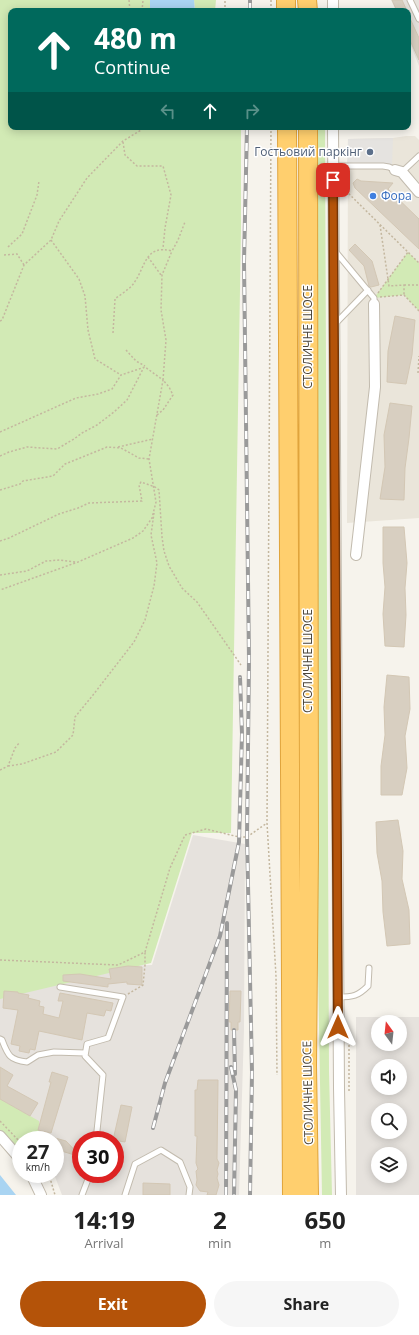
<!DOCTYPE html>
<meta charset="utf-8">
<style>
:root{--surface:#fff;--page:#f6f6f6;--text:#222;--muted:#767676;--accent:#b45309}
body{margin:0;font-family:"Open Sans",sans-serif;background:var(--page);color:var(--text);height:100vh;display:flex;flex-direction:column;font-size:15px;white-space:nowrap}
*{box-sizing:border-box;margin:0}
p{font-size:13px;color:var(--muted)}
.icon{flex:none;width:22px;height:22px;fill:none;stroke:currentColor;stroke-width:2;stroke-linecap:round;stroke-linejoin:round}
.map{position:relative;height:1195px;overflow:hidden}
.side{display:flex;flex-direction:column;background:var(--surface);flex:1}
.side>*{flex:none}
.top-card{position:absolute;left:8px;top:8px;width:403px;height:122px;border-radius:8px;box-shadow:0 2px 10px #0003;background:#00695c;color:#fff;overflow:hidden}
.needle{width:26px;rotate:345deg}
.controls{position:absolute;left:371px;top:1015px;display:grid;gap:8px}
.controls a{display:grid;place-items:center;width:36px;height:36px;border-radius:50%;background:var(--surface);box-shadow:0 2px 10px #0003;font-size:20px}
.speed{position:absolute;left:12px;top:1131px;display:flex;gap:8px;font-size:20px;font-weight:700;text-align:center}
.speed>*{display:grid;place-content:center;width:52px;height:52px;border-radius:50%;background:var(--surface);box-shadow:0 2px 10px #0003;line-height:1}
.speed small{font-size:10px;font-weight:400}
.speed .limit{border:6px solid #d22;background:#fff;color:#111}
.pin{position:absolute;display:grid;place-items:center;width:34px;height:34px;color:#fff;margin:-17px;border-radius:8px;box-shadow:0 2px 6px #0006}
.me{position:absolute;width:44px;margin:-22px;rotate:0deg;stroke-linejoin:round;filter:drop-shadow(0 0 3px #0008)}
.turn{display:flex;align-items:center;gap:14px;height:84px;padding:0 20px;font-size:18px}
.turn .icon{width:52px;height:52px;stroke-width:2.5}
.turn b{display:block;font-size:28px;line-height:34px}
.lanes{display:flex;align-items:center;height:38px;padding:0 20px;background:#0003;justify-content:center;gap:20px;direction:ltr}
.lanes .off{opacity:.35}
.eta{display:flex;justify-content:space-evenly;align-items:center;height:68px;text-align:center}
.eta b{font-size:24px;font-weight:700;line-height:28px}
.action{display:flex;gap:8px;margin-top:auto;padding:8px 20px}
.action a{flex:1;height:46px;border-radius:24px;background:var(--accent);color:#fff;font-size:16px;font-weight:700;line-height:46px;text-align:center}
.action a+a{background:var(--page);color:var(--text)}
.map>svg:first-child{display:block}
</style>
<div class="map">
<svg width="419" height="1195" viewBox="0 0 419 1195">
<rect width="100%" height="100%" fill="#f6f3ec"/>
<path fill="#eae5da" d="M406 136H415L419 140V518L347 523 348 139 393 138Z"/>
<path fill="#e6e2dd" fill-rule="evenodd" d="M391 0H419V66L408 38V11H396Z
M193 835 245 844 244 1029 239 1195H62L54 1174 55 1140H41L35 1124 0 1100V970L152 965ZM81 1140H115V1174H81Z
M356 1017H419V1195H356ZM378 1022H400V1044H378ZM378 1066H400V1088H378ZM378 1110H400V1132H378ZM378 1154H400V1176H378Z"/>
<path fill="#d2eab5" d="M0 0H150V11H11V127H241V229L231 833H192L151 963 0 999Z
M194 0H216L215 11H195Z
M315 127H325L329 1071 332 1195H322L318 969Z
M408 252 419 263V311L404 295 374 298Z
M0 1099 39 1121 40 1140H21V1153L0 1130Z"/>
<path fill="#e5e3e0" d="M393 138 392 166H347L348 139Z"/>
<path fill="#a9d4f2" d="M150 0H194L195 11H150Z
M0 1175 16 1195H0Z"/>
<path fill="#d8cfc1" stroke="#d3c7b4" d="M392 0H402L407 11H397Z
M408 14 419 38V60L408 36Z
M357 179 361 181 393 183 388 189 419 219V249L355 188 353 183Z
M355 244 372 261 379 285 371 287 369 286 364 266 349 250Z
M395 316 415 320 412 355 406 384 387 382 388 351Z
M390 403 412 406 409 438 405 468 404 500 380 499 385 467 384 435Z
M383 527H404L407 563 405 588 406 615 404 647 385 646 383 614 385 587 383 563Z
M387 675 409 677 410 709 405 736 407 768 402 795H381V766L385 735 384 707Z
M398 820 403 851 402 879 409 910 410 944 387 946 383 912 382 881 377 853 376 822Z
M128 966 142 967V985L127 984V982L108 984V987L63 981V975L80 974 111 979 109 969Z
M4 991 18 992V993L29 995 28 998 40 1001 39 1006 44 1007 43 1014 59 1018 63 1001H58L60 993 113 1003 111 1011 106 1010 104 1016 87 1013 82 1040 39 1031 35 1050 30 1049 29 1053 19 1051 20 1046 11 1044 18 1010 3 1008Z
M230 991H241L240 1022H238V1030H231V1022H229Z
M0 1067 13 1075 7 1086 38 1103 30 1116 0 1099Z
M52 1072 68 1077 51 1133 38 1130 51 1082H49Z
M198 1080H218L217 1159 219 1163 217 1170 218 1174 217 1178 219 1185 216 1195H207L208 1192 200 1191 196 1185 197 1180 196 1171 198 1169 196 1163 197 1136H195V1090H197Z
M121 1105 132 1107 125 1142 113 1140Z
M55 1138 66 1141 81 1157 55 1149Z
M143 1183 170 1184V1195H143Z"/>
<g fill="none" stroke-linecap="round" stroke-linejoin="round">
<defs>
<path id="lane" d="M410 0 419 19
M333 166H383L389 167 395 170
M402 172 419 156
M335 251 374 298V304
M335 324 368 290
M60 987 123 997 108 1038 87 1044 85 1056 103 1075 96 1140
M338 997C353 997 358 996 368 986L369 968
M0 1039 2 1040C8 1056 10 1060 27 1062L38 1055 54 1052 85 1053
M82 1195 90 1174
M125 1195 135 1164 161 1150 180 1162 190 1187 189 1195"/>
<path id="street" d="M333 0V11
M333 127 339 1088 341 1195
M395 170 402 172 419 192
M356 555 375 387 374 304
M0 1136 21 1160
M31 1174 41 1195"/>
<path id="highway" d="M286 0V11
M307 0 308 11
M287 127 292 1195
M308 127 309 848 307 1066 309 1195"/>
</defs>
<use href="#lane" stroke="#c2bbae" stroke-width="7"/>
<use href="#street" stroke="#c2bbae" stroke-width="12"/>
<use href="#highway" stroke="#e0a43c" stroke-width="20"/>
<path stroke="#c4b79f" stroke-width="1.5" stroke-dasharray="2 2" stroke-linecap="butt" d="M129 0 130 11
M271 0V11
M142 11 143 0
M225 11V0
M271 127 267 823 276 976 277 1075
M123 142 125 155 137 166H163L171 195 165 228 163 248
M343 188 419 263
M380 225 389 286 404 285V295
M51 240 79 279 85 296 88 330 95 359 121 375
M8 247 22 234 37 195 39 181
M4 255 17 254 24 265
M148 257 161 275
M404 285H419
M378 293 408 252
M380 297 404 295 419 311
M0 321 2 320 24 265 51 240 59 221 87 178 123 141 146 127
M113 333 115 299C121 294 130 289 134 283 146 266 145 244 172 251L178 240 185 222
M126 350 136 361 145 366
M418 373 419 356
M157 415 163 410 173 395 169 387 163 380 166 340 161 310 162 275 172 251
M0 432 76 398 98 394 112 389 121 375 145 367 163 380 149 459 156 502 152 518 143 531 133 538 78 562 0 590
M118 447 153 439
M0 456 9 452 27 447 57 449 74 439 82 433 97 425 114 412 127 400 144 367
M0 490 20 484 23 481 53 476 65 464 107 447 121 448 139 458 149 459
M0 541 9 538 59 514 78 508 89 503 142 501 139 485 141 482 155 487 159 490 162 537 164 551 169 566 182 588 197 602 241 665
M0 575 27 571 46 561 60 560 76 562
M8 766 22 764 56 752 73 735 75 717 93 695 134 642 145 620 154 586 157 563 151 535 154 513
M0 770 8 766 15 748 20 742
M0 960 118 965 145 952 170 868 185 835 206 829 239 837H247L267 823
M128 994 143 985 145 965V952
M349 1037V1093
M0 1121 21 1143
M47 1174 50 1178 55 1195"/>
<use href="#lane" stroke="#fff" stroke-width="5"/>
<use href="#street" stroke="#fff" stroke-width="10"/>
<use href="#highway" stroke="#ffcf6e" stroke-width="18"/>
<defs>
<path id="rail" d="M250 11V0
M247 127 244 262 249 659 247 837 252 1072 250 1195
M234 1030 235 1074
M231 1067 236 1090 234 1195
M153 1128 165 1083 220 936 239 842 242 734 240 677
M226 1195 227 923"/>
</defs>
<use href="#rail" stroke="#9a9a9a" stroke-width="4"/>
<use href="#rail" stroke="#fff" stroke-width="2.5" stroke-dasharray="8" stroke-linecap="butt"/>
</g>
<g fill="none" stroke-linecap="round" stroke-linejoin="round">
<defs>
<path id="route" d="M333 180 338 1027"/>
</defs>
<use href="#route" stroke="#753606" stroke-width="10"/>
<use href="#route" stroke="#b45309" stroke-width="7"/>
</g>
<circle fill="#5c6f8a" stroke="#fff" stroke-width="1.5" cx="370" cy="152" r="4"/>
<circle fill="#3f7fe0" stroke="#fff" stroke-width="1.5" cx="373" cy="196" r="4"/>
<g text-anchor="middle" stroke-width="3" stroke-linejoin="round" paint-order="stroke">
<g font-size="12" fill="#4e5e75" stroke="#fff" text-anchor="end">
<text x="362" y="156">Гостьовий паркінг</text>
</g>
<g font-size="12" fill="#366cbe" stroke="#fff" text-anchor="start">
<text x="381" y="200">Фора</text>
</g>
<g font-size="12" fill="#4b4439" stroke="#fff">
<text transform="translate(308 337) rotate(-90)" y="4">СТОЛИЧНЕ ШОСЕ</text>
<text transform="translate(308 661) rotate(-90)" y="4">СТОЛИЧНЕ ШОСЕ</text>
<text transform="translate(308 1093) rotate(-91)" y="4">СТОЛИЧНЕ ШОСЕ</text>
</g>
</g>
</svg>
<div class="controls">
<a><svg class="needle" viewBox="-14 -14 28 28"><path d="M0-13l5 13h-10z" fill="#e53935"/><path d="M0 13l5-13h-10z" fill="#767676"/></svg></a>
<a><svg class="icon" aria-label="sound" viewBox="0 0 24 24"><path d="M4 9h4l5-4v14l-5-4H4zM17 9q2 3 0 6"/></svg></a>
<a><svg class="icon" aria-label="search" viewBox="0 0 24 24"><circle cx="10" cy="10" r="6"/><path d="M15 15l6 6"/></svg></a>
<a><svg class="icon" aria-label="layers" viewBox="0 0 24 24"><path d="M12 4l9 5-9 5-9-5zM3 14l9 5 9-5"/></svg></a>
</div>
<div class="speed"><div>27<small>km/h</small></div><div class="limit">30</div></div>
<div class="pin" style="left:333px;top:180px;background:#d93025"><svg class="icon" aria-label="arrive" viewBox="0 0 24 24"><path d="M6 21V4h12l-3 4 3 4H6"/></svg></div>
<svg class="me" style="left:338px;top:1027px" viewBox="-20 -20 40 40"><path d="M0-17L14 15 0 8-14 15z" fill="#b45309" stroke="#fff" stroke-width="4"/></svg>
<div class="top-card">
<div class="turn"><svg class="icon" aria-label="ahead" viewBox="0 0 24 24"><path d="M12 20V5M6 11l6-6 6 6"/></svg><div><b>480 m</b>Continue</div></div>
<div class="lanes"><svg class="icon off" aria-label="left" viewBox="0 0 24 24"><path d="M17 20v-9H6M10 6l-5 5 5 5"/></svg><svg class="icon" aria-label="ahead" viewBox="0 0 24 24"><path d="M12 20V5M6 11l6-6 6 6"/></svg><svg class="icon off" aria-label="right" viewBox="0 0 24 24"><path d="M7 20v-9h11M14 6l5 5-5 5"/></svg></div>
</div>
</div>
<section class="side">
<div class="eta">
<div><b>14:19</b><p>Arrival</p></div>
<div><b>2</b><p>min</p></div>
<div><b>650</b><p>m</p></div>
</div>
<div class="action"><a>Exit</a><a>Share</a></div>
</section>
